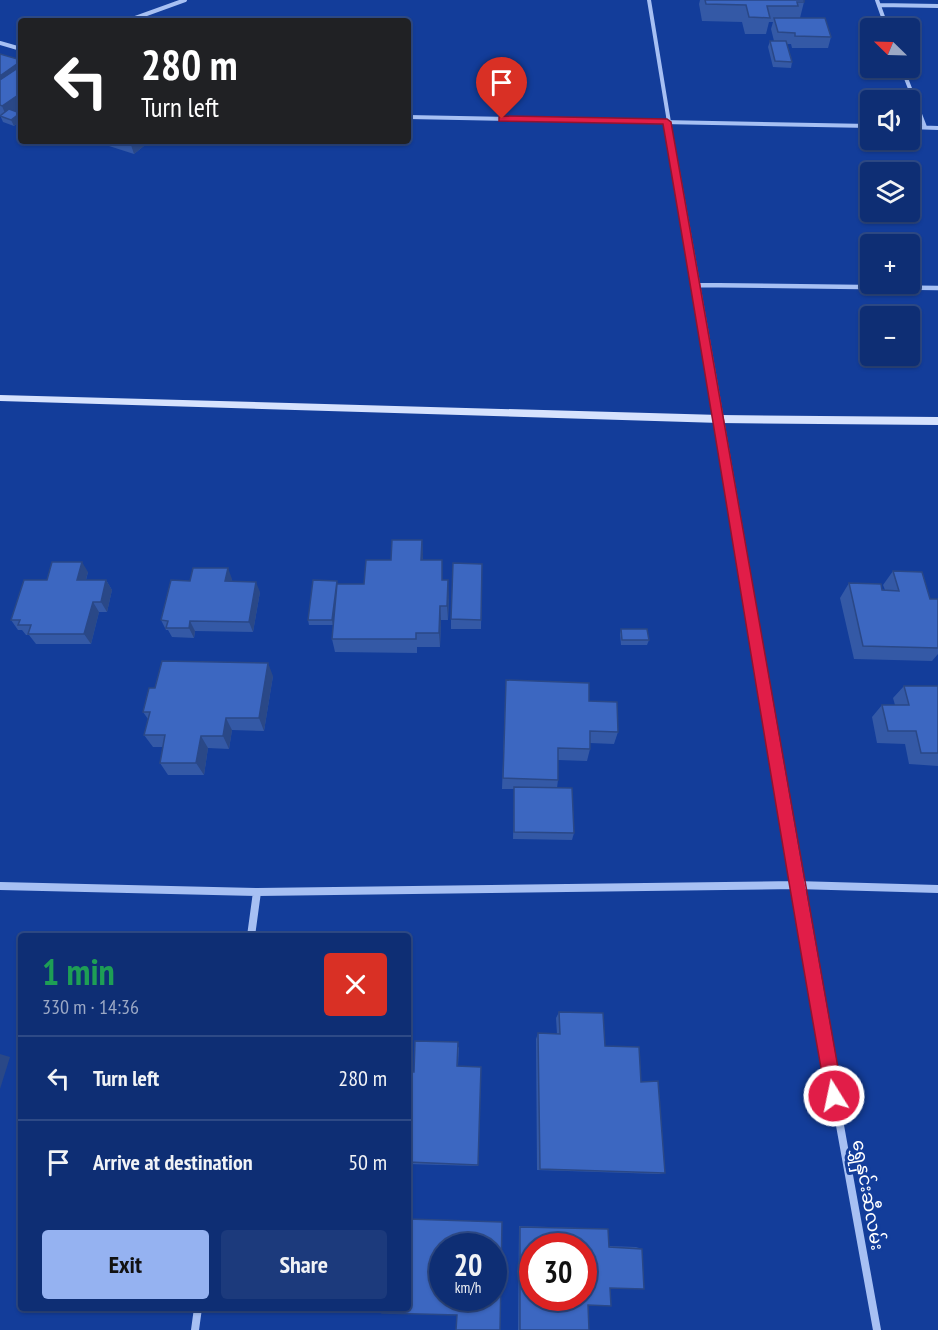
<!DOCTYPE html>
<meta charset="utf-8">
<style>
:root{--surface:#0e2e74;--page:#1c3a7c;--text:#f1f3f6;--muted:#9ba8c5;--line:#2e4a86;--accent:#95b2f1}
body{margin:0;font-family:"PT Sans Narrow","Noto Sans Myanmar",sans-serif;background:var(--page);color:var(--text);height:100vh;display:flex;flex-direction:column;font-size:22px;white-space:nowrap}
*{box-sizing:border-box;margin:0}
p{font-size:20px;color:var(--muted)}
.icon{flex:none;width:33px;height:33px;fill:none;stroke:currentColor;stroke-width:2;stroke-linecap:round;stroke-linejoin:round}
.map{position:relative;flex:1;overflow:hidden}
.panel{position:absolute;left:18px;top:933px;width:393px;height:378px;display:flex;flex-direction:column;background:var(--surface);border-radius:6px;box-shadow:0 2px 4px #0004,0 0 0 2px var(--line)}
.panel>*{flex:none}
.hud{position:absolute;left:18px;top:18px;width:393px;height:126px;border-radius:6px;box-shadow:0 2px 4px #0004,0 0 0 2px var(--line);background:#202124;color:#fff;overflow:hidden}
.needle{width:39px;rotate:293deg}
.buttons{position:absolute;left:860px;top:18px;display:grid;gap:12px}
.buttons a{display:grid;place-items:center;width:60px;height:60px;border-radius:6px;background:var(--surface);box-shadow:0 2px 4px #0004,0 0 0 2px var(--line);font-size:30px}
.speed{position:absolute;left:429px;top:1233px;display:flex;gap:12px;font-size:30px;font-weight:700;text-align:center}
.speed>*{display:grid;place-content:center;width:78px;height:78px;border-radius:50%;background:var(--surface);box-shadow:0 2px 4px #0004,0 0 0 2px var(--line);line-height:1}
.speed small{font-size:15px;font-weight:400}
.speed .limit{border:9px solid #d22;background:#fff;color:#111}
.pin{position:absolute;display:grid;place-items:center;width:51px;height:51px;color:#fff;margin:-62px -26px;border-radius:50% 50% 50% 0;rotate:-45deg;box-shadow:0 0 6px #0007}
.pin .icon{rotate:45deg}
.me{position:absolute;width:66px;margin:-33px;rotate:350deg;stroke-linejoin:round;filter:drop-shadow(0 0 4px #0008)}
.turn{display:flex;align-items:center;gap:21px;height:126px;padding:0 24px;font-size:27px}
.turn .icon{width:78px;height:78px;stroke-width:2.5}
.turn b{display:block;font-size:42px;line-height:51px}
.round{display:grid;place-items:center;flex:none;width:63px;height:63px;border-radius:6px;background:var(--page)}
.overview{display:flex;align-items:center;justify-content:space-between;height:102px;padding:0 24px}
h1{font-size:36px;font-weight:700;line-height:45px;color:#1e9e55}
.action{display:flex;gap:12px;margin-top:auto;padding:12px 24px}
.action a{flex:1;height:69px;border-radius:6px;background:var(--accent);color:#111;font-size:24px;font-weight:700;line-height:69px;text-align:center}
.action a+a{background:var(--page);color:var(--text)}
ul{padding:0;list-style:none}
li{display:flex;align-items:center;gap:18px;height:84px;padding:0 24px;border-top:2px solid var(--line)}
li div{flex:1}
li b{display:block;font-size:22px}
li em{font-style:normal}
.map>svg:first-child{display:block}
</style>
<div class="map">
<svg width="938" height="1330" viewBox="0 0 938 1330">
<rect width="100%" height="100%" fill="#133d9a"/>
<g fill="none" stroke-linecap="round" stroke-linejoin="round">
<path stroke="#a7c0f3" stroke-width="4" d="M649 0 686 226
M877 0 887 28
M879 5 938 6
M127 21 185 0
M0 43 21 49
M902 68 925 127
M408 117 870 126
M909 127 938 128"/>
<path stroke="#a7c0f3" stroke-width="4.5" d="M685 224 735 511
M696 285 938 288"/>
<path stroke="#a7c0f3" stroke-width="6" d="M735 509 794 872"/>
<path stroke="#a7c0f3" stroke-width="8" d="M794 871 877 1330
M0 886 257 892 796 885 938 889
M251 936 257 892
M195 1330 198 1308"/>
<path fill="#d6e2fd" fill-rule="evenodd" d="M0 395 720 415 938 417V425L720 423 0 401Z"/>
</g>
<path fill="#3459a6" d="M700 0H804V2L800 18 831 37 828 48H792L791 44H787L792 62 791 68 773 67 768 47 770 41H774L771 29 773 22H769L766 34H745L742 22 702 21 699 4Z
M0 54 16 111 20 113 21 114V120L14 126 3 122 0 115Z
M107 141H150L134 154 109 146Z
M422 540 423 560 443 580 449 595 448 620H441L440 647H417V653L335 652 332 639 333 625H309L308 620 337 584H364L391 560Z
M482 564 481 629H451V619Z
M893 571 930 599H938V654L932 661 854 659 840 598 849 583 885 590 883 585Z
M88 572 86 580H106L112 590 107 612H99L91 644H36L29 635H26L22 630H18L11 620 47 580Z
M232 579 231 582 260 592 253 632 195 631 194 638 172 637 168 630H166L161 620 190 581Z
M621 629 649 640 647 645H621L620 634Z
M273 676 264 731 232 730 229 749 208 748 204 775H168L160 763 163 747H153L144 735 148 719 143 712 155 688Z
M506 680 589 701 618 732 614 744 590 743V749L587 761 558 760V780L557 788 574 833 572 840 513 839 514 789H502Z
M904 686H938V766L909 764 905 744 877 743 872 717 882 705H895L893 698Z
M559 1012 605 1046 641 1082 665 1173 659 1174 537 1170 536 1039 538 1033 557 1034 556 1018Z
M459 1047 458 1066 481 1067 478 1166 408 1164V1072H414Z
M519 1226 608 1229V1246L636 1247 642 1249 610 1288 588 1305 589 1330H518Z"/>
<path fill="#2a4887" d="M21 61V76L0 91V76Z
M21 93V108L7 118 2 106Z
M20 113 21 120 14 126 11 120Z
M132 141H150L134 154 130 142Z
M422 540 423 555 422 575 421 560Z
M82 562 88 572 83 590 77 580Z
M228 568 232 579 229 592 225 581Z
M106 580 112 590 107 612 101 602Z
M448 580 449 595 448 620 447 606Z
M337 581 338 586 333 625 332 620Z
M256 582 260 592 253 632 249 622Z
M93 602 99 612 91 644 84 634Z
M440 606 441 620 440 647 439 633Z
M190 621 195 631 194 638 189 628Z
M268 663 273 676 264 731 259 718Z
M226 718 232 730 229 749 223 736Z
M201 736 208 748 204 775 196 763Z
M0 1054 10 1057 0 1089Z"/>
<path fill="#3c67c1" stroke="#2a4887" stroke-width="1.5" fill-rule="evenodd" d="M705 0H804V2H797L798 6H767L770 18 749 17 746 5 706 4Z
M774 18H825L831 37 795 36V33L778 32Z
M770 41H786L792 62 775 61Z
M0 54 21 60V61L0 76Z
M21 66V93L2 106 0 105V80Z
M9 109 20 113 11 120 0 116Z
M392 540H422L421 560H442V580H448L447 606H440L439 633H416V639H332L337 584H364L366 560H391Z
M52 562H82L77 580H106L101 602H93L84 634H28L31 625H18L20 620H11L24 580H47Z
M453 563 482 564 481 620 451 619Z
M193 568H228L225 581 256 582 249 622 190 621 189 628H166L168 621 161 620 171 580 190 581Z
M893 571 922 572 930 599H938V648L863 646 849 583 881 584 882 590 899 591Z
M313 580 337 581 332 620H308Z
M621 629H647L649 640H622Z
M162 661 268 663 259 718H226L223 736H201L196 763H160L165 735H144L150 712H143L149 688H155Z
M506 680 589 683V701L617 702 618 732 590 731V749L558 748V780L503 778Z
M904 686H938V753H921L916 731H888L882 705H909Z
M514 787 572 788 574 833 514 832Z
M559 1012 603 1013 605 1046 639 1047 641 1082 658 1081 665 1173 540 1169 538 1033 560 1034Z
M415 1041 458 1042 457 1066 481 1067 478 1165 408 1162V1072H414Z
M408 1219 502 1222 500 1330H456L457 1315 382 1313 383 1308H408ZM442 1246H494V1298H442Z
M520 1227 608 1229 609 1247 642 1249 644 1289 610 1288 611 1306 588 1305 589 1330H520ZM532 1246H584V1298H532Z"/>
<path fill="#e11d48" stroke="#92132f" stroke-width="1.5" d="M502 116 667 119 671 122C731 446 783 772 843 1096L841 1102 834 1104 828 1102 826 1096C768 772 719 448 663 124L499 121V117Z"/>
<g text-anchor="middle" stroke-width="6" stroke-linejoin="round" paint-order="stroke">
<g font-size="18" fill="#fff" stroke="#133d9a">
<text transform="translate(868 1195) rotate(80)" y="6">ရွှေနှင်းဆီလမ်း</text>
</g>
</g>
</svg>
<div class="buttons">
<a><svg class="needle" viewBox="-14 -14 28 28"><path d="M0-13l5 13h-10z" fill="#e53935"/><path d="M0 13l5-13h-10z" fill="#9ba8c5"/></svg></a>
<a><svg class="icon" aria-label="sound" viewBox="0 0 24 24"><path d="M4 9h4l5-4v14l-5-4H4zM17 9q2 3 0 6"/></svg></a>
<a><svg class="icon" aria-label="layers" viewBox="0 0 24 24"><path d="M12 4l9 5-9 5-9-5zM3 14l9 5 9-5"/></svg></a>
<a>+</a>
<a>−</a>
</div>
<div class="speed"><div>20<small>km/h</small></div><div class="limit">30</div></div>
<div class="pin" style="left:502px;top:119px;background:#d93025"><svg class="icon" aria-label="arrive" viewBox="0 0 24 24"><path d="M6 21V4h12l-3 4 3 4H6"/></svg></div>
<svg class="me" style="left:834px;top:1096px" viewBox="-20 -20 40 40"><circle r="17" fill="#e11d48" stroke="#fff" stroke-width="3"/><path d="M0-11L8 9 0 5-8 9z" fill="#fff"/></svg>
<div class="hud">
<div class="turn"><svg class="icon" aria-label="left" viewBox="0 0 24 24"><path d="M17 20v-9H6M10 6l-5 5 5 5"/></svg><div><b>280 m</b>Turn left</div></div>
</div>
<section class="panel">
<div class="overview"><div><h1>1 min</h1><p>330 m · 14:36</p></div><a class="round" style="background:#d93025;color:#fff"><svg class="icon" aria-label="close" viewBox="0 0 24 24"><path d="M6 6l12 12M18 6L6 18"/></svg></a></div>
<ul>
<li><svg class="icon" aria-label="left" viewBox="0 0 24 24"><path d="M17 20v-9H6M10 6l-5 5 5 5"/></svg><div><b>Turn left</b></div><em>280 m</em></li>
<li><svg class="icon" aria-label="arrive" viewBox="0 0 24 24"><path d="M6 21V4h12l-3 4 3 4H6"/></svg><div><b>Arrive at destination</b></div><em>50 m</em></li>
</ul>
<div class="action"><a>Exit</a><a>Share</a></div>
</section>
</div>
